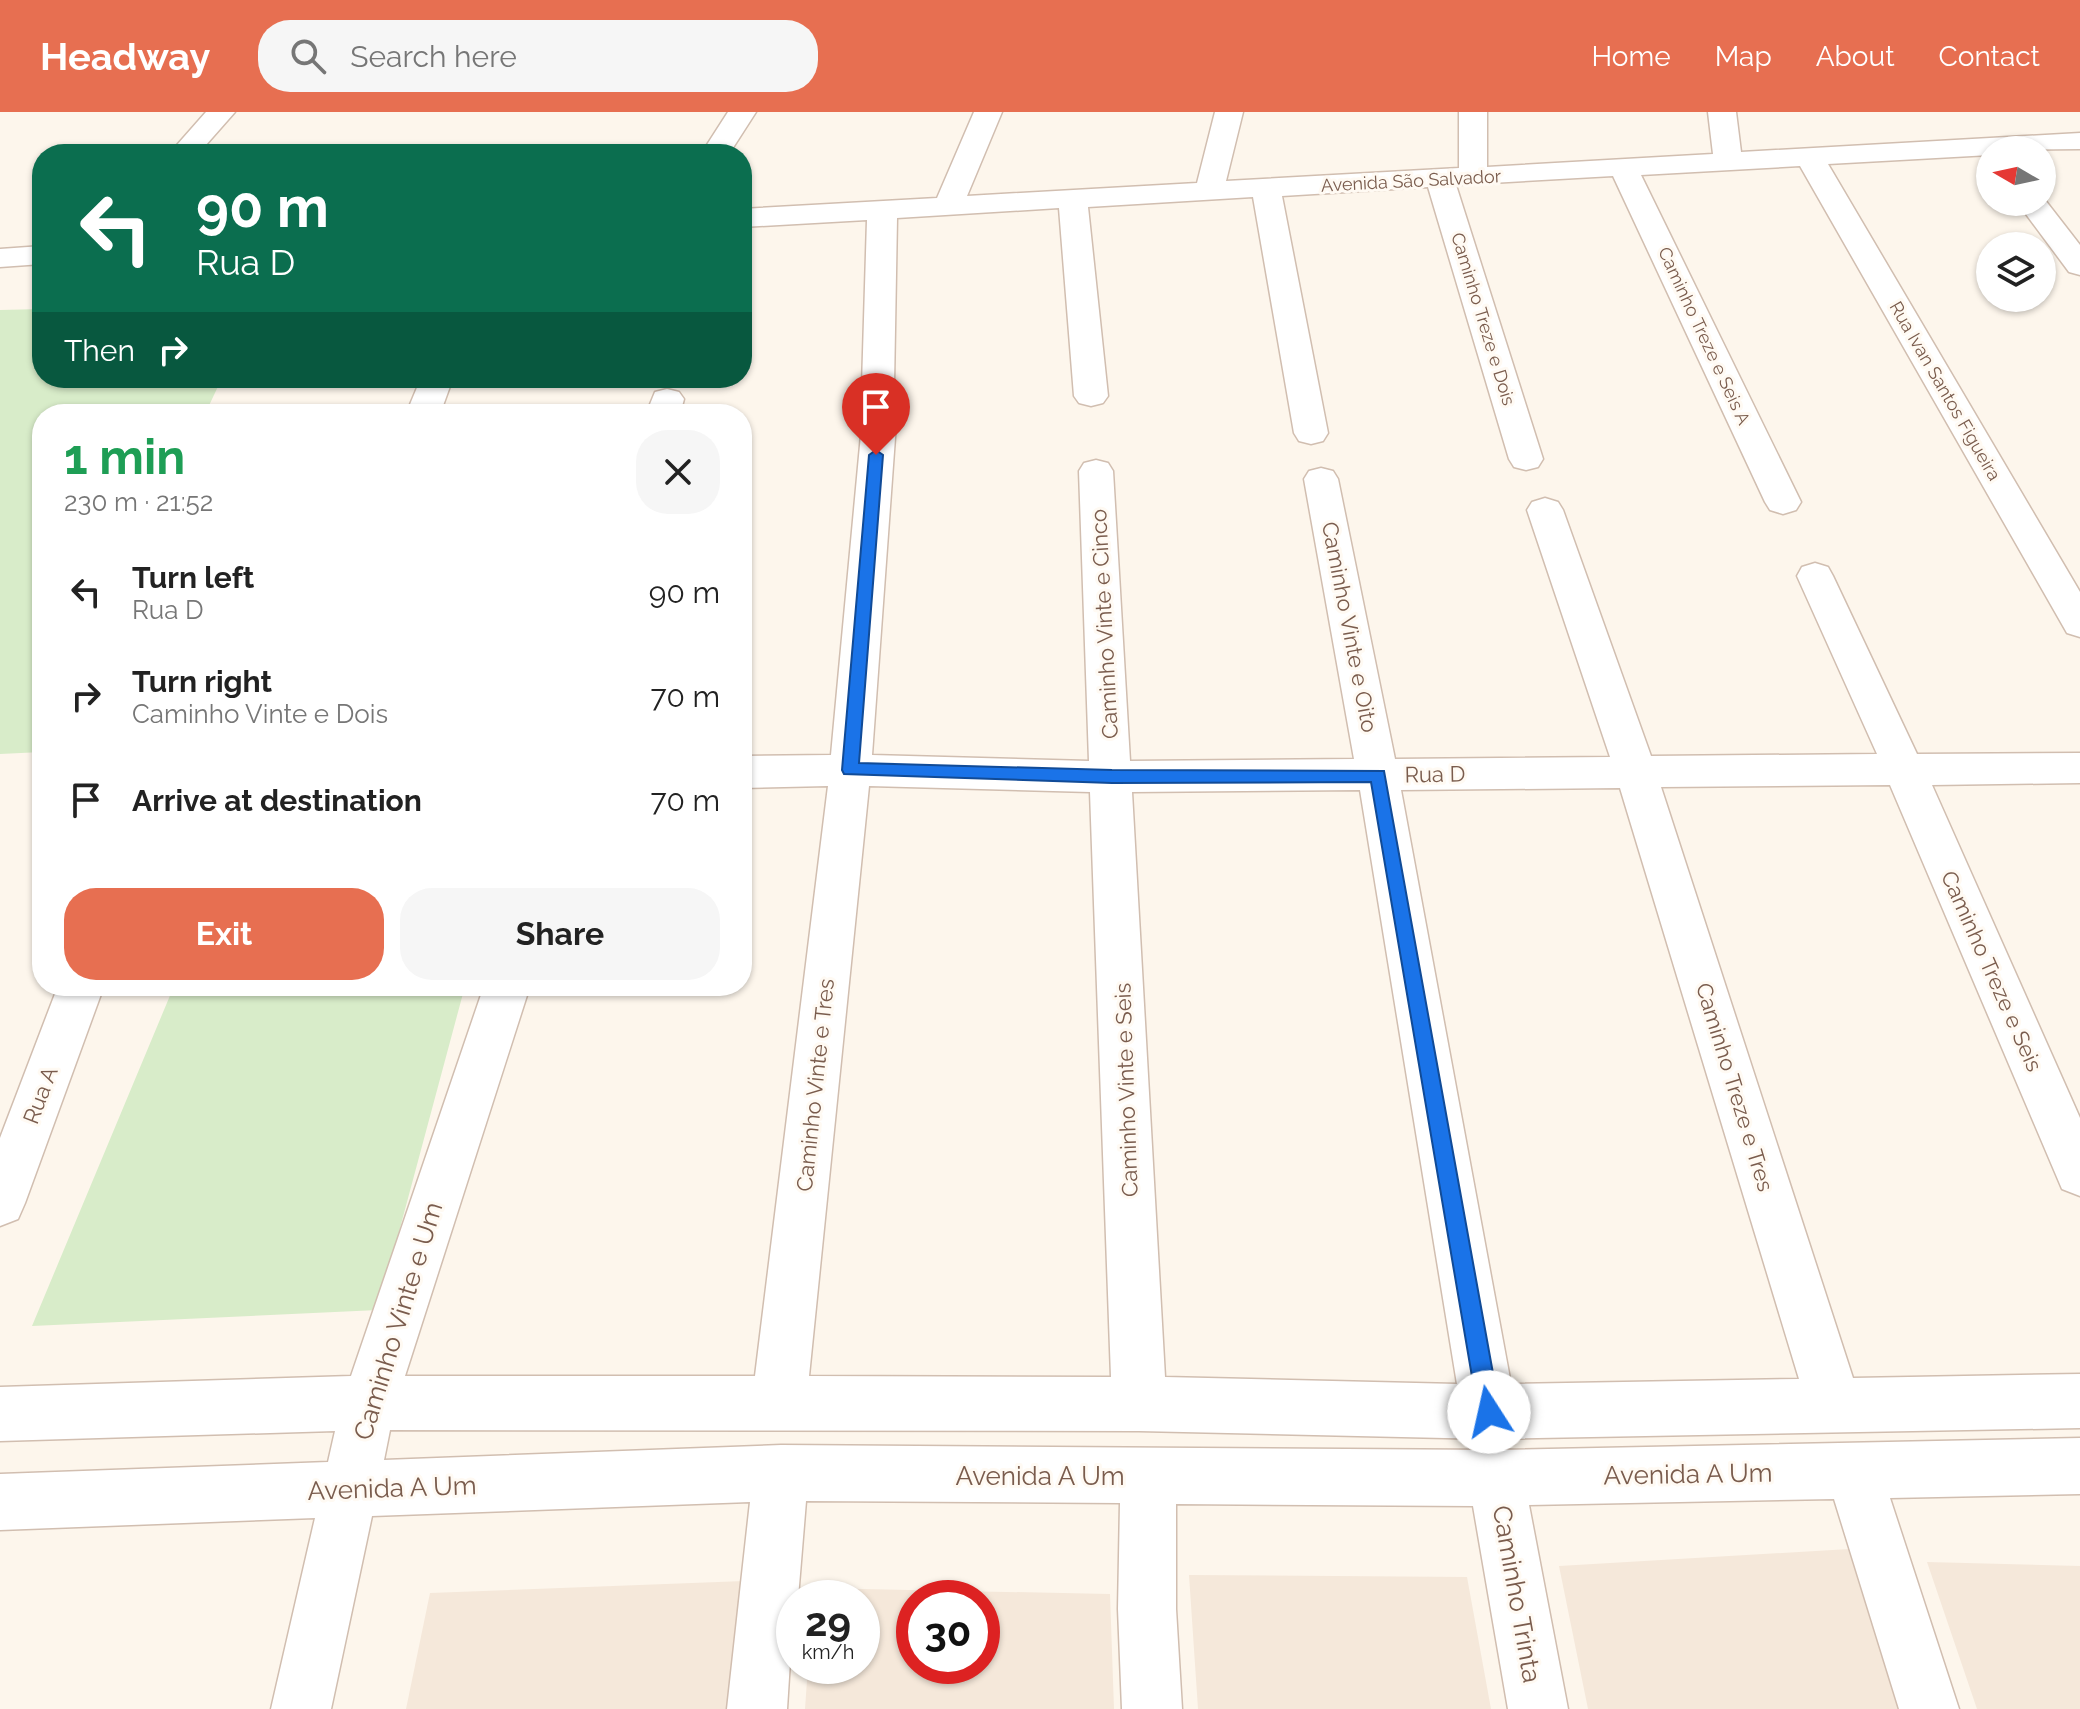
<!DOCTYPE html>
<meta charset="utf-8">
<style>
:root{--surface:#fff;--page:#f6f6f6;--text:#222;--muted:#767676;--accent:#e76f51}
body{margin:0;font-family:Raleway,sans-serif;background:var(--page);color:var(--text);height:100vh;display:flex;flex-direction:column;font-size:30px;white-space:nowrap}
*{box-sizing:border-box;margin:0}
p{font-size:26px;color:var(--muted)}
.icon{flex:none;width:44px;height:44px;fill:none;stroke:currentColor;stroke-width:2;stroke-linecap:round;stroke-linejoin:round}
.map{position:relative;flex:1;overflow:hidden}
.sheet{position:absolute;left:32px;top:292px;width:720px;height:592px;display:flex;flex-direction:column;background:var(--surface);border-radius:32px;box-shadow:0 2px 6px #0004}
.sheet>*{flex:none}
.guide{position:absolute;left:32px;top:32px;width:720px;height:244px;border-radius:32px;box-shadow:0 2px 6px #0004;background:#0b6e4f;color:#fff;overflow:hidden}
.needle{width:52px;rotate:279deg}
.fabs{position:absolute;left:1976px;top:24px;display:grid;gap:16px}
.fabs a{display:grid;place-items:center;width:80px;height:80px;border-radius:50%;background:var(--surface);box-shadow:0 2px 6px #0004;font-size:40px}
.speed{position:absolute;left:776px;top:1468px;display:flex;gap:16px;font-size:40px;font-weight:700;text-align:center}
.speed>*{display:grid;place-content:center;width:104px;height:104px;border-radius:50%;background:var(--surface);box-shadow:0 2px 6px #0004;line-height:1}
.speed small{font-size:20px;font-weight:400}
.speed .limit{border:12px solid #d22;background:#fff;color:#111}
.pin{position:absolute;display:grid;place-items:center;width:68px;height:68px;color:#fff;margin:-82px -34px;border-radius:50% 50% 50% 0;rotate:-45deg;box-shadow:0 0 8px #0007}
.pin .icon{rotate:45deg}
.me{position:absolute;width:88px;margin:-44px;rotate:350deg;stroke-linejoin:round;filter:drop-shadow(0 0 6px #0008)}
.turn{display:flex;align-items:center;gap:28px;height:168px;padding:0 32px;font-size:36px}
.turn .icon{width:104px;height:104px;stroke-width:2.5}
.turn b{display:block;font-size:56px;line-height:68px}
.then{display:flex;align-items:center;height:76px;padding:0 32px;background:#0003;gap:16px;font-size:30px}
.round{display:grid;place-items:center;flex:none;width:84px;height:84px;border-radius:32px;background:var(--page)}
.headline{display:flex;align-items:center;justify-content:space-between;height:136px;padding:0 32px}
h1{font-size:48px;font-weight:700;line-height:60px;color:#1e9e55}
.cta{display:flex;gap:16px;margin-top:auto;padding:16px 32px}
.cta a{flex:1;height:92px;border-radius:32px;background:var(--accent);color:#fff;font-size:32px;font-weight:700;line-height:92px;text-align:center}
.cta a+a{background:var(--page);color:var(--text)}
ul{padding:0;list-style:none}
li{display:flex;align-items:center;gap:24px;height:104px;padding:0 32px}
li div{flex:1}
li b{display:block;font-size:30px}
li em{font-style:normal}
header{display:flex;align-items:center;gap:48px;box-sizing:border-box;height:112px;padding:0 40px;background:var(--accent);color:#fff}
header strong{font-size:38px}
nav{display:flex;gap:44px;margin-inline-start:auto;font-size:28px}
.search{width:560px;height:72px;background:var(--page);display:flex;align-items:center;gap:20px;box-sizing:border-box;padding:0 28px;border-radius:32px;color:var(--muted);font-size:30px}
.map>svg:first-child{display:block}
</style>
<header>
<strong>Headway</strong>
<div class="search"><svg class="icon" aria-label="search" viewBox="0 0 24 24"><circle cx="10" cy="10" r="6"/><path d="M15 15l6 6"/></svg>Search here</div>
<nav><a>Home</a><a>Map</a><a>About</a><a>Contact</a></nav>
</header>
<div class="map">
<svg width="2080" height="1597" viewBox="0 0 2080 1597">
<rect width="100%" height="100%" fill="#fdf6ec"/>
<path fill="#f5e8da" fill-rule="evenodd" d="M1866 1436 1917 1597H1588L1559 1454Z
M1927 1450 2080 1454V1597H1977Z
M1189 1463 1467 1465 1491 1597H1198Z
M768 1468 755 1597H406L430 1481Z
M814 1476 1110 1482 1114 1597H805L808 1554H862V1486H813ZM982 1486V1554H914V1486Z"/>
<path fill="#d8ecc9" d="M42 197V266H222L205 302H42V640L0 642V198Z
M174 874H465L378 1198 32 1214Z"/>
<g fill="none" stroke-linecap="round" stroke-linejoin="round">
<defs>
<path id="minor" d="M206 0H235L198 42H169Z
M728 0H756L729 42H701Z
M974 0H1002L967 84 1197 71 1215 0H1243L1226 69 1459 56V0H1487V55L1713 42 1708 0H1736L1741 40 2080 21V37L1990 38V43L1828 52 2080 480V525L2067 521 1800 54 1641 63 1801 390 1796 398 1783 402 1770 398 1765 390 1613 64 1456 73 1543 347 1538 355 1526 358 1514 355 1509 347 1428 75 1282 84 1328 321 1323 329 1311 332 1299 329 1294 321 1253 85 1088 95 1108 284 1103 291 1091 294 1079 291 1074 284 1059 96 897 106 894 273 890 280 878 283 866 280 862 273 867 108 742 115V97L937 86Z
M2042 84 2080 133V163L2069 160 2017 90H2042Z
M42 134V152L0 155V137Z
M421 266H453L440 302H406Z
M667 277 679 280 684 287 680 302H646L655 280Z
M879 302 891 305 896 312 872 643 1089 649 1079 359 1084 351 1096 348 1108 351 1113 359 1130 649 1354 647 1304 367 1309 359 1321 356 1333 359 1338 367 1395 647 1610 645 1527 398 1532 390 1545 386 1558 390 1563 398 1651 644 1877 642 1797 464 1802 455 1815 451 1828 455 1833 464 1917 642 2080 641V671L1932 673 2080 1006V1084L2062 1077 1890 673 1661 675 1853 1266 2080 1262V1316L1489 1327 1139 1319 390 1318 384 1348 781 1333 1496 1338 2080 1326V1382L1890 1386 1959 1597H1899L1834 1387 1529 1393 1568 1597H1508L1473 1394 1176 1392V1497L1182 1597H1122L1118 1497 1120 1391 806 1389 798 1486H794L787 1597H727L750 1390 372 1404 331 1597H271L315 1406 0 1418V1362L328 1350 335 1319 0 1329V1275L351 1264 484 874H530L405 1264H755L828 674 742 676V644L831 643 862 312 867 305ZM869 674 1090 680 1111 1265 809 1264ZM1620 676 1799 1267 1511 1272 1401 678ZM1360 678 1457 1272 1165 1265 1132 680Z
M58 874H104L25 1091 18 1107 0 1114V1026Z"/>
</defs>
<use href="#minor" stroke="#d1beb0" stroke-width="3"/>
<use href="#minor" fill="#fff" fill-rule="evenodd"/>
</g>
<path fill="#1a73e8" stroke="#114b97" stroke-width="2" d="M876 338 883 343 859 651 1112 658 1384 659 1500 1300 1497 1308 1489 1311 1481 1308 1478 1300 1371 670 1112 671 844 662 842 658 869 343Z"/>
<g text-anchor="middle" stroke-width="6" stroke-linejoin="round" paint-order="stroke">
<g font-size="18" fill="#7a5c4d" stroke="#fffaf3">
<text transform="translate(1411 69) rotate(-3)" y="6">Avenida São Salvador</text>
<text transform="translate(1483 207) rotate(73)" y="6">Caminho Treze e Dois</text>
<text transform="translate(1704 224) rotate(65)" y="6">Caminho Treze e Seis A</text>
<text transform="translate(1945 279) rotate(60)" y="6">Rua Ivan Santos Figueira</text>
</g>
<g font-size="22" fill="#7a5c4d" stroke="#fffaf3">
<text transform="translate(1104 512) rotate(-93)" y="8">Caminho Vinte e Cinco</text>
<text transform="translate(1350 515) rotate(79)" y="8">Caminho Vinte e Oito</text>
<text transform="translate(1435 662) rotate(-1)" y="8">Rua D</text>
<text transform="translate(1992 859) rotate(66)" y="8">Caminho Treze e Seis</text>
<text transform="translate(815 973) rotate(-84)" y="8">Caminho Vinte e Tres</text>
<text transform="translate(1735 975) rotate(73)" y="8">Caminho Treze e Tres</text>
<text transform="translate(1126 978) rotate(-92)" y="8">Caminho Vinte e Seis</text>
<text transform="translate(40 983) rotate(-69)" y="8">Rua A</text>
</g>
<g font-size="26" fill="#7a5c4d" stroke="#fffaf3">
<text transform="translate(398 1209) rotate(-73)" y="9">Caminho Vinte e Um</text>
<text transform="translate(1688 1362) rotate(-1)" y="9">Avenida A Um</text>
<text x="1040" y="1373">Avenida A Um</text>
<text transform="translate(392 1376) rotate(-2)" y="9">Avenida A Um</text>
<text transform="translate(1517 1482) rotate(80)" y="9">Caminho Trinta</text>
</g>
</g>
</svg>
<div class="fabs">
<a><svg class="needle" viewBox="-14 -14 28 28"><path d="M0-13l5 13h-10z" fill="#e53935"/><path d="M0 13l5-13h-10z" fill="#767676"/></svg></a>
<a><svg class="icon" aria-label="layers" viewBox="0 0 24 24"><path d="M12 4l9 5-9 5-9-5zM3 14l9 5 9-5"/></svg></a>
</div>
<div class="speed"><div>29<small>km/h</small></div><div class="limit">30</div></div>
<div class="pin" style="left:876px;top:343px;background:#d93025"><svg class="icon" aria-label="arrive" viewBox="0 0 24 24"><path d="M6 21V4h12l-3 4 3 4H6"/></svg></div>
<svg class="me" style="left:1489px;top:1300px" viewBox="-20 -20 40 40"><circle r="19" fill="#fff"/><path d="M0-13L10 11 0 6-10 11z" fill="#1a73e8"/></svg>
<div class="guide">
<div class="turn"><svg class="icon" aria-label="left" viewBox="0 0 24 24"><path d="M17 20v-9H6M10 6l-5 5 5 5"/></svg><div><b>90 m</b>Rua D</div></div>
<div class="then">Then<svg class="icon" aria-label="right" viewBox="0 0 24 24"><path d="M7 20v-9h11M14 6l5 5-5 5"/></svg></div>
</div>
<section class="sheet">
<div class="headline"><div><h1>1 min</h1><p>230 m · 21:52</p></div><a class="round"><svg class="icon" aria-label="close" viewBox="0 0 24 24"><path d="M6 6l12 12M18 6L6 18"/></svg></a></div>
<ul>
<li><svg class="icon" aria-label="left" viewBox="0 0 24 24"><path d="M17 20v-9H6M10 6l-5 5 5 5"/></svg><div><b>Turn left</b><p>Rua D</p></div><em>90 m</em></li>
<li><svg class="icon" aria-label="right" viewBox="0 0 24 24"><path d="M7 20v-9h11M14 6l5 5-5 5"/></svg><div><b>Turn right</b><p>Caminho Vinte e Dois</p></div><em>70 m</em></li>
<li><svg class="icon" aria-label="arrive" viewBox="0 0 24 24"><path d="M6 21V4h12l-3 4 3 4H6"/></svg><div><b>Arrive at destination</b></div><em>70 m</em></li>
</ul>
<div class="cta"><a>Exit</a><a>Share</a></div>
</section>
</div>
